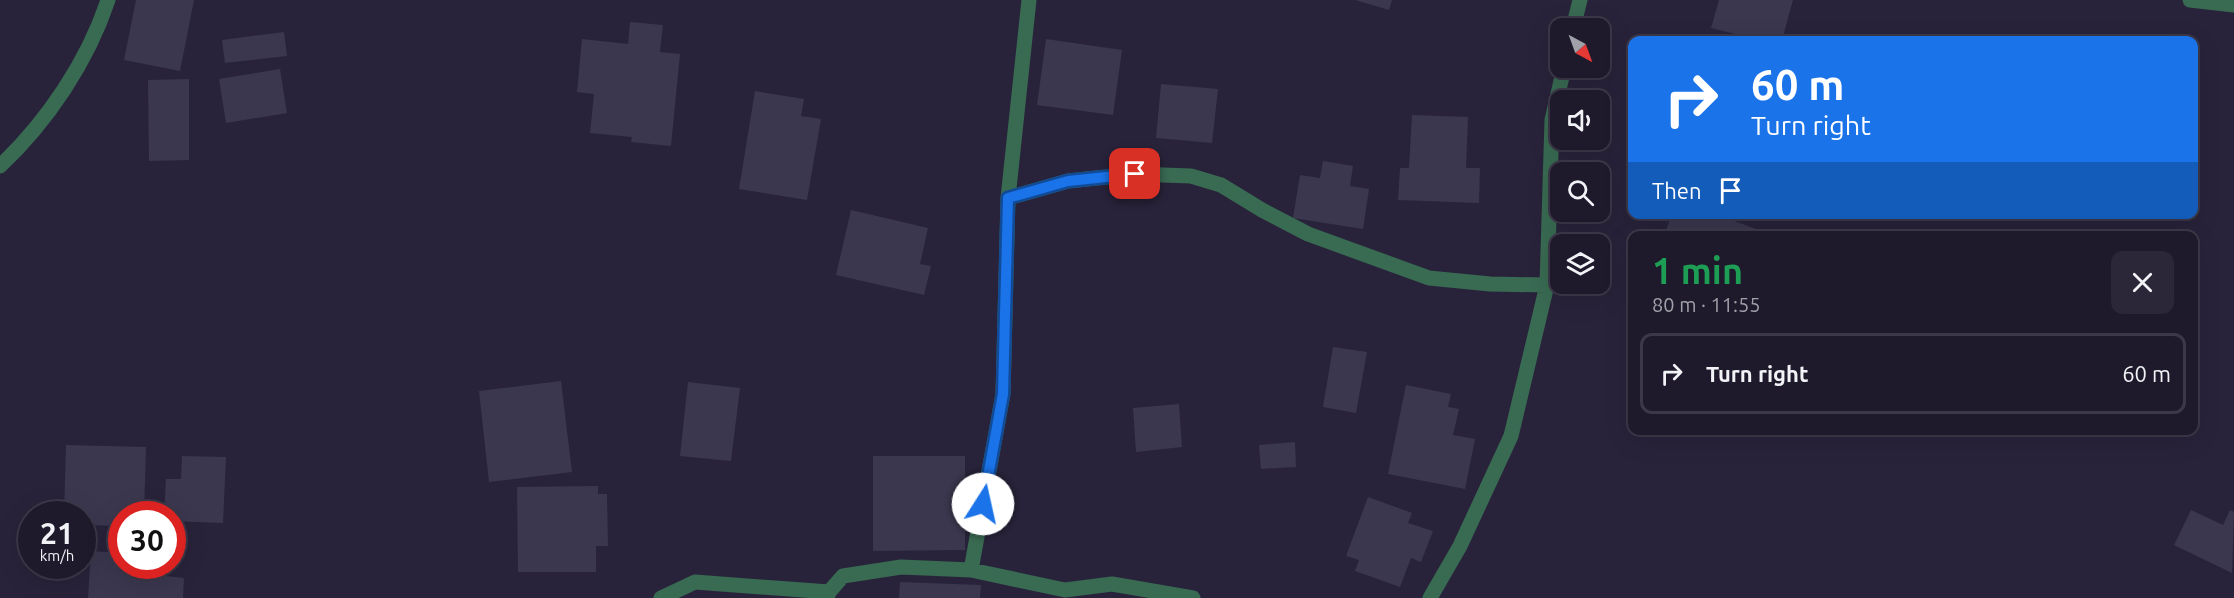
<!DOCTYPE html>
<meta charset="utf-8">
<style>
:root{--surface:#1e1a2c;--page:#2b2738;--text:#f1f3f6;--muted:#a1a1a9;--line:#3c3848}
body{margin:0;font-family:Ubuntu,sans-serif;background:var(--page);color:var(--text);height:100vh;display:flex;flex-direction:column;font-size:22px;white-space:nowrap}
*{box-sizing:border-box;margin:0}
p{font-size:20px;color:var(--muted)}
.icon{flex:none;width:33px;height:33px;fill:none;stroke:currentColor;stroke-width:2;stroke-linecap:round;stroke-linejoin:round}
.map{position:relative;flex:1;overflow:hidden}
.side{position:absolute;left:1628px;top:231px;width:570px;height:204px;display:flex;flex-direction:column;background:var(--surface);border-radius:12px;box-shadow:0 6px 24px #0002,0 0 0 2px var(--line)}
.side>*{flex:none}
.guide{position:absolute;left:1628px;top:36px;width:570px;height:183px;border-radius:12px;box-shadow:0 6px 24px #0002,0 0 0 2px var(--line);background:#1a73e8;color:#fff;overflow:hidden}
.needle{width:39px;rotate:139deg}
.fabs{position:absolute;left:1550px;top:18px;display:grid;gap:12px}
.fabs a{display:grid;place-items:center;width:60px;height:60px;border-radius:12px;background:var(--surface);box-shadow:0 6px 24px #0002,0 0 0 2px var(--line);font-size:30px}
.speed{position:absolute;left:18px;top:501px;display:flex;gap:12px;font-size:30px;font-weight:700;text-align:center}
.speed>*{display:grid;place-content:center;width:78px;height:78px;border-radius:50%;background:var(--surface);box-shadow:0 6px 24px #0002,0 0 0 2px var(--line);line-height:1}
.speed small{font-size:15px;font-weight:400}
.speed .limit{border:9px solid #d22;background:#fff;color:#111}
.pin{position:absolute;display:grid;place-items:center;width:51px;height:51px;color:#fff;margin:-26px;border-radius:12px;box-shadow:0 3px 9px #0006}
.me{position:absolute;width:66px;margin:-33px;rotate:10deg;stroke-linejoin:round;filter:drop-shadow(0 0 4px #0008)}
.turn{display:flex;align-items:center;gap:21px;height:126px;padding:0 24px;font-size:27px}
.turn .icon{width:78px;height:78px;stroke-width:2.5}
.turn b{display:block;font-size:42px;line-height:51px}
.then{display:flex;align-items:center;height:57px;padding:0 24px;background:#0003;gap:12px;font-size:22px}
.round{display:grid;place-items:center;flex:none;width:63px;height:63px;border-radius:12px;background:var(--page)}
.head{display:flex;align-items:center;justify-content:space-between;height:102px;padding:0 24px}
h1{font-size:36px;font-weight:700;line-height:45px;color:#1e9e55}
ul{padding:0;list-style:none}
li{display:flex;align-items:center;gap:18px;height:81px;margin:0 12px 9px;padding:0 12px;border:3px solid var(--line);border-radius:12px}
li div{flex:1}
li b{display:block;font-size:22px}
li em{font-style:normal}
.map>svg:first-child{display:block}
</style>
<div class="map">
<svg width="2234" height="598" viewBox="0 0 2234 598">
<rect width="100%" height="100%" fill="#28233a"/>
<path fill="#3b374f" d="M136 0H194L180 71 124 60Z
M1355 0H1392L1389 10Z
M1719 0H1793L1782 40H1759L1711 28Z
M630 22 663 25 660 52 680 54 671 146 631 142 632 137 590 133 594 94 577 92 582 39 628 44Z
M284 32 287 56 225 63 222 40Z
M1046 39 1122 50 1113 115 1037 105Z
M280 69 287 113 226 123 219 79Z
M189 79V160L149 161 148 80Z
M1161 84 1218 89 1212 143 1156 138Z
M755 91 804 99 801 116 821 119 807 200 739 189Z
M1412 115 1468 117 1466 168H1480L1479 203 1398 200 1400 168H1409Z
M1323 161 1353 166 1350 186 1369 189 1363 229 1293 218 1300 175 1320 178Z
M851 210 928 228 920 264 931 266 924 295 836 275Z
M1672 214H1715L1767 233 1766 236H1664Z
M1632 273V291L1626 289Z
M1333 347 1367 352 1356 413 1323 407Z
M561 381 572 472 489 482 479 391Z
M688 382 740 388 731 461 680 456Z
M1406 385 1451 394 1448 407 1459 409 1453 435 1475 439 1465 489 1388 474Z
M1179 404 1182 447 1136 452 1133 408Z
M1295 442 1296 467 1261 469 1259 445Z
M66 445 146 447 144 514H122V526L82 525V514H64Z
M182 456 226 457 223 523 172 521V514H164L166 479H181Z
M873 456H965V550L873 551Z
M598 486V494H607L608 546H596V572H518L517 487Z
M1368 497 1412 513 1408 523 1433 531 1421 562 1411 558 1400 587 1355 571 1359 560 1346 556Z
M2191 510 2223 525 2230 510 2234 512 2232 573 2174 545Z
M91 551 122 553V566H167L166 576 184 578 183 598H88Z
M900 582 981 585 980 598H899Z"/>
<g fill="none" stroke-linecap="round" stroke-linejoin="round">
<path stroke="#396a52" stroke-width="15" d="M2190 0 2234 5
M1573 28 1580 0
M0 166C47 122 88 61 108 0
M1008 198 1068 181 1135 174 1191 176 1221 185 1262 210 1308 234 1429 278 1490 284 1547 285
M971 570 1003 394 1008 198 1029 0
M661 598 695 582 829 592
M827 598 829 592 843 576 901 567 971 570 1065 590 1112 584 1193 598
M1430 598 1460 546 1511 436 1547 285 1552 120 1564 68"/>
</g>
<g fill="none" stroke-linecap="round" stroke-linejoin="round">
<defs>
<path id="route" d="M983 504 1003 394 1008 198 1068 181 1135 174"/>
</defs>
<use href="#route" stroke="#114b97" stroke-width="15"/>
<use href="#route" stroke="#1a73e8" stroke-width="10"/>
</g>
</svg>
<div class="fabs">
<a><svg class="needle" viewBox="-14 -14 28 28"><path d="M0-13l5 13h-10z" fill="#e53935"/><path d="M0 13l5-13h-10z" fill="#a1a1a9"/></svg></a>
<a><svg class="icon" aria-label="sound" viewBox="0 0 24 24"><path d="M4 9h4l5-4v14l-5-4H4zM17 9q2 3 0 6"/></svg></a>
<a><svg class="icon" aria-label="search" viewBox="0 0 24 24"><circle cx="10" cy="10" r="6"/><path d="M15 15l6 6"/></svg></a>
<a><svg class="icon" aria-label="layers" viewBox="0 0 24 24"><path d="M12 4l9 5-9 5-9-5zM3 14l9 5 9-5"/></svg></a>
</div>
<div class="speed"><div>21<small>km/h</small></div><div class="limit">30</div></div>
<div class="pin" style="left:1135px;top:174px;background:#d93025"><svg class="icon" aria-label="arrive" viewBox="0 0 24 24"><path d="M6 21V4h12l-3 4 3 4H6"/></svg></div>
<svg class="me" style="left:983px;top:504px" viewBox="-20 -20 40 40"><circle r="19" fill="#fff"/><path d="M0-13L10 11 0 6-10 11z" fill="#1a73e8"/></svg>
<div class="guide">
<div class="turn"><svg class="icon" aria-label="right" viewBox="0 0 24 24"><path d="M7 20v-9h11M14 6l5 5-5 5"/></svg><div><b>60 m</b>Turn right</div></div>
<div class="then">Then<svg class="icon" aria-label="arrive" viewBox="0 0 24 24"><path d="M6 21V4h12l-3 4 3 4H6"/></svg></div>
</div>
<section class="side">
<div class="head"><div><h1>1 min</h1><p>80 m · 11:55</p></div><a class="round"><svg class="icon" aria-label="close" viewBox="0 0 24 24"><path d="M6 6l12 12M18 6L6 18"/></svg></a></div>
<ul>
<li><svg class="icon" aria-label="right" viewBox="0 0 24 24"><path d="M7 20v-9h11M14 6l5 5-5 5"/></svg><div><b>Turn right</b></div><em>60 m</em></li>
</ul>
</section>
</div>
